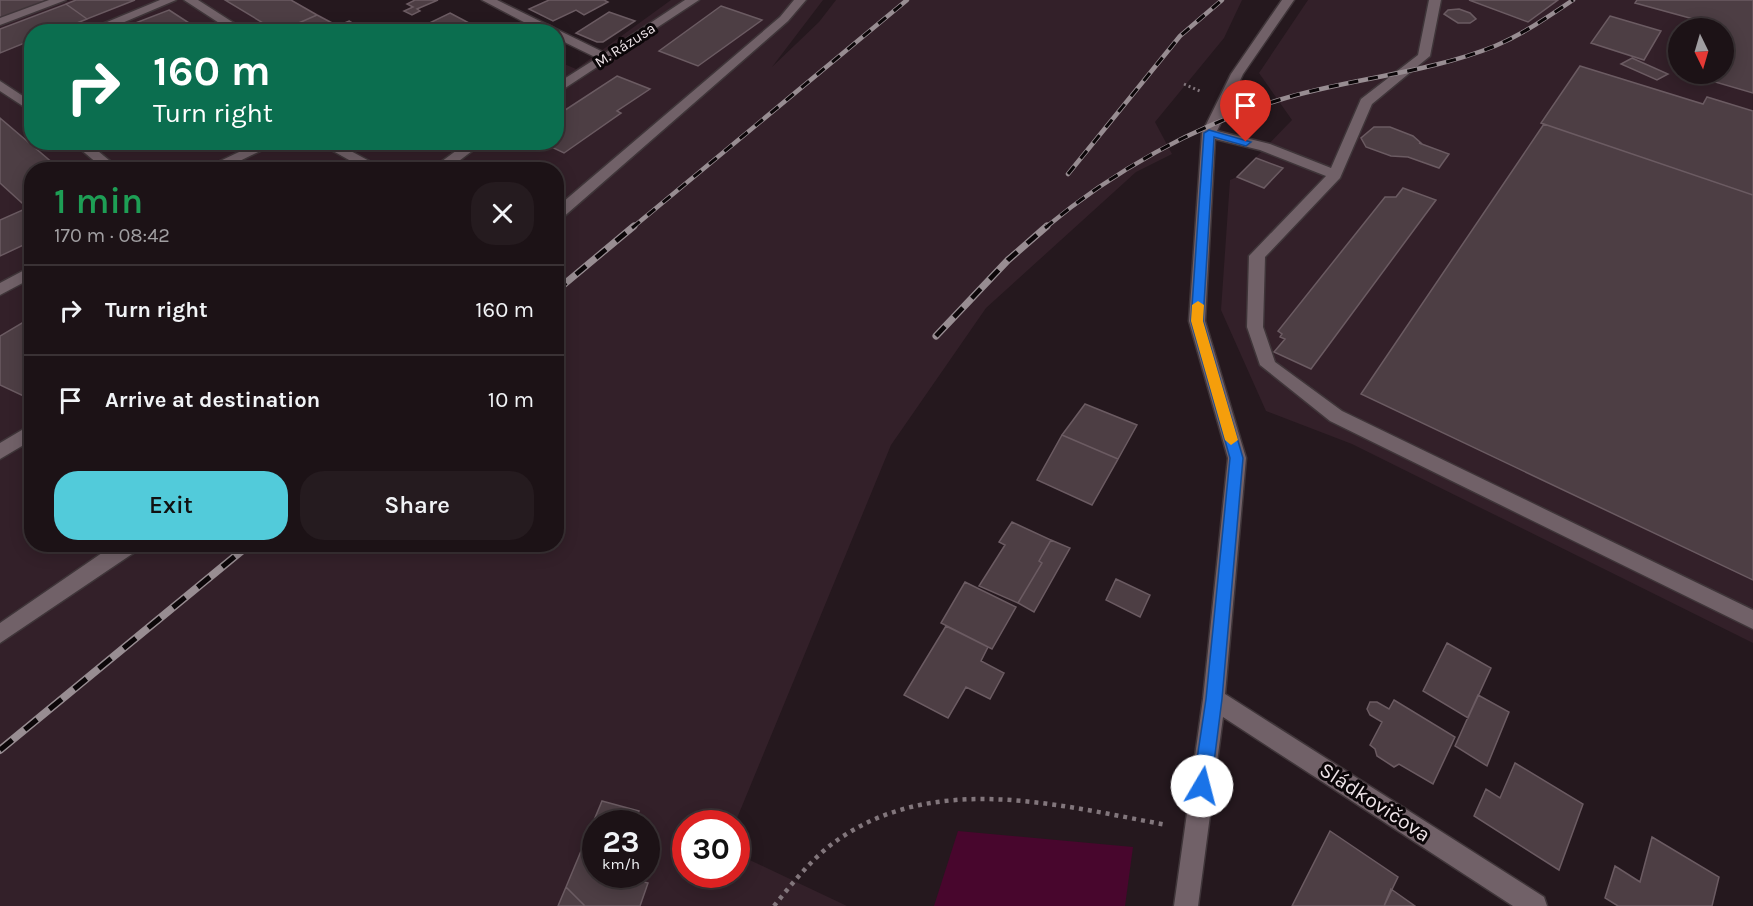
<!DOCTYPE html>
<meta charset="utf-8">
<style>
:root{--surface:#1c1216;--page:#251b1f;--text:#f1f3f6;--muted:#a09ea1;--line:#3a3235;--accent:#52cbda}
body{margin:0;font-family:Karla,sans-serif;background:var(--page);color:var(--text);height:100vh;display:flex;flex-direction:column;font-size:22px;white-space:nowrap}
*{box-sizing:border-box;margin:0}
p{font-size:20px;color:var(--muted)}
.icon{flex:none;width:33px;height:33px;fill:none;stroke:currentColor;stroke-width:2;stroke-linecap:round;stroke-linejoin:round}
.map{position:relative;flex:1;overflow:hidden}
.sheet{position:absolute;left:24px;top:162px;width:540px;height:390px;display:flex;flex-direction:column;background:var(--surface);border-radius:24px;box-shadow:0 3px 15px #0003,0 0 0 2px var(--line)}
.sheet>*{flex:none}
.banner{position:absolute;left:24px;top:24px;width:540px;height:126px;border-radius:24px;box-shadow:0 3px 15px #0003,0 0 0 2px var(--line);background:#0b6e4f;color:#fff;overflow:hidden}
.needle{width:39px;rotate:175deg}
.fabs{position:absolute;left:1668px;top:18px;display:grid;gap:12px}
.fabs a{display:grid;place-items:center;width:66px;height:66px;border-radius:50%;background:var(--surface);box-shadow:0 3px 15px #0003,0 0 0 2px var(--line);font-size:30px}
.speed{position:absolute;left:582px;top:810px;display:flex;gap:12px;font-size:30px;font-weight:700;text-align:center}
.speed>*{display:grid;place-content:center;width:78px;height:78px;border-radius:50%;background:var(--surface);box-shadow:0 3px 15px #0003,0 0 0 2px var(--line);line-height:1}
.speed small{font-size:15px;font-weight:400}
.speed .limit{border:9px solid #d22;background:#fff;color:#111}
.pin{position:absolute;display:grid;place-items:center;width:51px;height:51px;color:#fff;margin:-62px -26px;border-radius:50% 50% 50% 0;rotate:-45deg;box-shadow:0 0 6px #0007}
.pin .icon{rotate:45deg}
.me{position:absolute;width:66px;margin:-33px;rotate:8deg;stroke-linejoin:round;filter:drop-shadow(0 0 4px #0008)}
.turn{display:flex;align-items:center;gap:21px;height:126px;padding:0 30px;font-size:27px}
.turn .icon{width:78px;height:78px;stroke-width:2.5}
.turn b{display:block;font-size:42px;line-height:51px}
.round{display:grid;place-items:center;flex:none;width:63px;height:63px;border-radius:24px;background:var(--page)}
.head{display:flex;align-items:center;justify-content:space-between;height:102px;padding:0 30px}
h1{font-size:36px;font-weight:600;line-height:45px;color:#1e9e55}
.cta{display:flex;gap:12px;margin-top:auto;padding:12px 30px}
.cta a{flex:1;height:69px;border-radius:24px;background:var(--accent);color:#111;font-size:24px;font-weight:600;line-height:69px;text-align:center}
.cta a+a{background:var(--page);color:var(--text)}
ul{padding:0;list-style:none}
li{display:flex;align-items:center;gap:18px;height:90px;padding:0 30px;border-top:2px solid var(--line)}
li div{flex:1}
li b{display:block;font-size:22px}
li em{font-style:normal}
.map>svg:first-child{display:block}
</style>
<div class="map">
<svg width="1753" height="906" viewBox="0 0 1753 906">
<rect width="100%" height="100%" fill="#25181e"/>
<path fill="#332029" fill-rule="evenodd" d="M70 0H292L349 31 32 32V142H556L557 61 576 69 671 0H823L772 67 819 22 836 0H1242L1224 38 1155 122 1172 154 1136 172 986 308 891 445 735 823 686 824V874H736L737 854 847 906H0V25ZM32 170H556V544H32ZM596 824H646V874H596Z
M1308 0H1753V643L1352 444 1266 411 1221 310 1230 180 1237 177 1292 120 1259 73ZM1678 28H1724V74H1678Z"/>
<path fill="#48062d" d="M958 831 1133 847 1125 906H934Z"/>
<path fill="#4d3e44" stroke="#6b5b62" stroke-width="1.5" d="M0 0H54L0 20Z
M76 0H135L87 19 66 4Z
M225 0H291L317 15 278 32Z
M415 0H438L417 9 420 11 412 15 404 11 413 7 407 4Z
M549 0H604L608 2 584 15 576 10 553 21 529 9Z
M1469 0H1558L1528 22Z
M1637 0H1753V93L1688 74H1724V28H1705L1708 23 1635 3Z
M66 4 87 19 54 32H32V40L0 53V29Z
M721 6 762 20 698 66 659 51Z
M1459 9 1470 13 1476 19 1470 23H1458L1444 14 1448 10Z
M169 10 203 32H131L125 27Z
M609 12 635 21 603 42H597L576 33Z
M450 13 486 32H411Z
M317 15 336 25 322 32H278Z
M1610 16 1661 31 1644 60 1591 43Z
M349 21 357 26 346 31 337 26Z
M1632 58 1668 74 1657 80 1621 64Z
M1580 66 1703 104 1707 97 1753 111V195L1541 123Z
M617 76 650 89 617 111 621 113 564 153 541 142H556V116Z
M0 118 61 170H32V212L0 183Z
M1544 124 1753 195V580L1361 394Z
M1374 127H1390L1413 136 1421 143H1419L1449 154 1439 168 1408 157 1391 156 1366 147 1361 138Z
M1256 158 1283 168 1264 188 1237 177Z
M1403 188 1436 200 1311 369 1274 352 1285 339 1280 337 1282 334 1278 331 1385 197H1396Z
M27 208 32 212V241L0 256V220Z
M32 317V399H30L0 385V336Z
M1085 404 1137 425 1118 459 1062 435Z
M1062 435 1118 459 1092 505 1037 480Z
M1012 522 1051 540 1039 561 1042 563 1018 603 979 586 1005 545 999 542Z
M1051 540 1070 548 1034 612 1018 603 1042 563 1039 561Z
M1116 579 1150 595 1140 617 1106 600Z
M965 582 1016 607 992 649 941 623Z
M946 626 988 647 981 661 1004 673 990 699 966 687 948 718 904 695Z
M1447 643 1491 668 1468 718 1423 691Z
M1478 695 1509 712 1487 766 1455 746Z
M1394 700 1455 737 1433 784 1399 764 1394 767 1377 756 1375 749 1370 745 1382 722 1370 715 1367 709 1370 702H1377L1389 709Z
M1515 763 1583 804 1559 870 1474 816 1486 789 1500 798Z
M602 801 639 811 634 824H596V874H614L648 883 640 906H585L566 887Z
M1330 831 1398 877 1384 906H1292Z
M1652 837 1719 877 1712 906H1618L1605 898 1615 866 1640 882Z
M566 887 585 906H558Z
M1391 889 1415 906H1384Z"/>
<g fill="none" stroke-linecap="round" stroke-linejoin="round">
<defs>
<path id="minor" d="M49 0H66L0 25V18Z
M160 0H176L101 32H83Z
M184 0H198L248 32H233Z
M482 0H497L605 53 685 0H699L556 94V84L597 58 556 38V32H543Z
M794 0H806L788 21 561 219 556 220V208L780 17Z
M1282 0H1294L1243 74 1217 131 1270 144 1331 168 1361 99 1418 55 1429 0H1441L1430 56 1372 104 1340 178 1265 257 1263 327 1275 362 1342 411 1753 610V629L1330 421 1260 365 1247 327 1249 256 1326 176 1260 150 1215 139 1205 321 1246 458 1225 694 1544 897 1547 906H1513L1223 717 1198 906H1174L1203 699 1228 458 1189 321 1202 133 1231 74Z
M0 81 32 102V112L0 91Z
M72 142H87L121 170H105Z
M260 142H279L221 170H201Z
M317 142H334L386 170H367Z
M468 142H484L447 170H430Z
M32 266V278L0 295V283Z
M32 424V440L0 459V443Z
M115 544H140L138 550 0 643V623Z"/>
</defs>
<use href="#minor" stroke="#3f3539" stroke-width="3"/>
<path stroke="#82767c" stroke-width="3" stroke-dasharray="2 3" stroke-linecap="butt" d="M1184 84 1200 91"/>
<path stroke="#82767c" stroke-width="4.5" stroke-dasharray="4 5" stroke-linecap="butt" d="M774 906C795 880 816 853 845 835 942 773 1063 806 1167 825"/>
<use href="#minor" fill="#716168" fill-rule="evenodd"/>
<defs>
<path id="rail-far2" d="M1068 174 1180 36 1222 0
M632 228 907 0
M1045 228C1113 171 1194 126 1279 100 1349 78 1426 74 1495 46 1523 34 1548 17 1573 0"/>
<path id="rail-far1" d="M556 291 634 226
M936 336 1008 260 1047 226"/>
<path id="rail" d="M0 750 250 544"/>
</defs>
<use href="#rail-far2" stroke="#988d92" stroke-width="4.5"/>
<use href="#rail-far1" stroke="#988d92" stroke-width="7"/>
<use href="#rail" stroke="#988d92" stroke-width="8"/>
<use href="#rail-far2" stroke="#0b0608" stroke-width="3" stroke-dasharray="10" stroke-linecap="butt"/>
<use href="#rail-far1" stroke="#0b0608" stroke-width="4.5" stroke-dasharray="13" stroke-linecap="butt"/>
<use href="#rail" stroke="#0b0608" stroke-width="5" stroke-dasharray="16" stroke-linecap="butt"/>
</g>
<path fill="#1a73e8" stroke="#114b97" stroke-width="1.5" d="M1209 130 1251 142 1246 146 1214 137 1203 321 1243 458 1222 699 1211 786 1208 793 1202 795 1196 793 1193 786 1206 699 1230 458 1191 321 1204 133Z"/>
<path fill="#f59e0b" d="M1198 301 1204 305 1203 321 1238 440 1231 445 1225 440 1191 321 1192 305Z"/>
<g text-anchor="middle" stroke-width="6" stroke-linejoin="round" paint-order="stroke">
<g font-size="15" fill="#eee4e8" stroke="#0b0608">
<text transform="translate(625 45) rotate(-33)" y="5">M. Rázusa</text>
</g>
<g font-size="21" fill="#eee4e8" stroke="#0b0608">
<text transform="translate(1375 802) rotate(33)" y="7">Sládkovičova</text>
</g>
</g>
</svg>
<div class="fabs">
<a><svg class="needle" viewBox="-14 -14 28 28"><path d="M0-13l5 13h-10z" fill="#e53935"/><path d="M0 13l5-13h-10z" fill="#a09ea1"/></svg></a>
</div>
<div class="speed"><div>23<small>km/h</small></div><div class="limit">30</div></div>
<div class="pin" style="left:1246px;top:142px;background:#d93025"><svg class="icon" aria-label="arrive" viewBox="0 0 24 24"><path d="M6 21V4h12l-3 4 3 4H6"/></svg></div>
<svg class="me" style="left:1202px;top:786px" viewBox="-20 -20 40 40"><circle r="19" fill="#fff"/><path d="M0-13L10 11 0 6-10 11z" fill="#1a73e8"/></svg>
<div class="banner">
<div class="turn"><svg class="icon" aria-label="right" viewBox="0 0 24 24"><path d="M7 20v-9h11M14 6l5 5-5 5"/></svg><div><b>160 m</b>Turn right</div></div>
</div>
<section class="sheet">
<div class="head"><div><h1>1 min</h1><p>170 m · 08:42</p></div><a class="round"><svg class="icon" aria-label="close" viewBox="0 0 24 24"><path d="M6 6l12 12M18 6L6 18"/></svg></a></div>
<ul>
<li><svg class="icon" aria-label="right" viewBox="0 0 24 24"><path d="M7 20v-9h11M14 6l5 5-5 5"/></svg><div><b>Turn right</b></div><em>160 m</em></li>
<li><svg class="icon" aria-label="arrive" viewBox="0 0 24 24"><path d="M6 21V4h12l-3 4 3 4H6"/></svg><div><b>Arrive at destination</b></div><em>10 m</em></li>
</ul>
<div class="cta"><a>Exit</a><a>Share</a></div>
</section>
</div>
